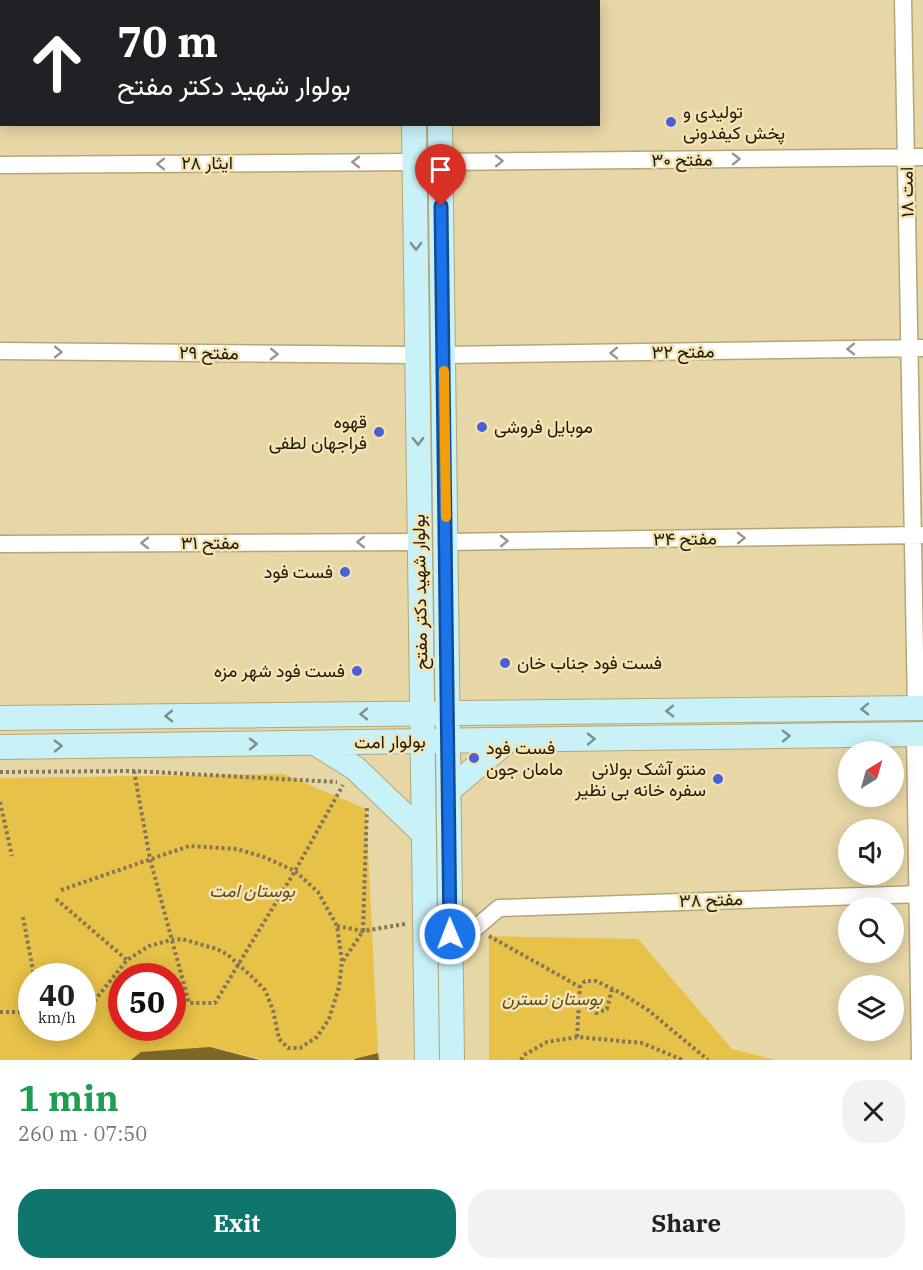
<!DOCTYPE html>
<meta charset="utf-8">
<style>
:root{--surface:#fff;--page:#f2f2f2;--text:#202124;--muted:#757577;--accent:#0f766e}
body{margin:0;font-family:"IBM Plex Serif",Vazirmatn,serif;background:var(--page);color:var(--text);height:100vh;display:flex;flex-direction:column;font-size:22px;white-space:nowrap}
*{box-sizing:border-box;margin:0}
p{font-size:20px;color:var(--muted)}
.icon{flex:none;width:33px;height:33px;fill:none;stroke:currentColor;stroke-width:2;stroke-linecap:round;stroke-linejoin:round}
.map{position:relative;height:1060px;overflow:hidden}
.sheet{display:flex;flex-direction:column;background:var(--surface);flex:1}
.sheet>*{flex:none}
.hud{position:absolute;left:0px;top:0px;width:600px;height:126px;box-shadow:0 3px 15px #0003;background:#202124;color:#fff;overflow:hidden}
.needle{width:39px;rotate:37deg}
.buttons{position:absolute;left:838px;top:741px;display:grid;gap:12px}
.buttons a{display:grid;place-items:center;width:66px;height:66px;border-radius:50%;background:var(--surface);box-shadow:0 3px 15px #0003;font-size:30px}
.speed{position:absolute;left:18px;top:963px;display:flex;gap:12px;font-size:30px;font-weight:700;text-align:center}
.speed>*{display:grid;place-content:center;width:78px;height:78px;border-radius:50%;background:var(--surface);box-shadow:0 3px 15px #0003;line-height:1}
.speed small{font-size:15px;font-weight:400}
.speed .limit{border:9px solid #d22;background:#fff;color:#111}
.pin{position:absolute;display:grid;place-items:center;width:51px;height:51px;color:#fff;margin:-62px -26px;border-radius:50% 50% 50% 0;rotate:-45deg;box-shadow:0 0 6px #0007}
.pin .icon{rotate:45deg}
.me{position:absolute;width:66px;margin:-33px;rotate:359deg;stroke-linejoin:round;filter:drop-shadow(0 0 4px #0008)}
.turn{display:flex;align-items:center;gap:21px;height:126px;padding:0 18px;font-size:27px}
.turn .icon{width:78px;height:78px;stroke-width:2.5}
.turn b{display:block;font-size:42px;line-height:51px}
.round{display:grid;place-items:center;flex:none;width:63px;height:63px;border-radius:24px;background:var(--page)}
.headline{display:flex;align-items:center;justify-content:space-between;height:102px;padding:0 18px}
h1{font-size:36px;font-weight:700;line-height:45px;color:#1e9e55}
.cta{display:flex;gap:12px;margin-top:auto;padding:12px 18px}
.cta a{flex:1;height:69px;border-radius:24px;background:var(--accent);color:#fff;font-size:24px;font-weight:700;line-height:69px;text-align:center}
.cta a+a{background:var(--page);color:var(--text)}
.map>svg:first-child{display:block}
</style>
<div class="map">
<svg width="923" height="1060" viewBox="0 0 923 1060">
<rect width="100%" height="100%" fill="#e7d6a6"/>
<path fill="#e7c148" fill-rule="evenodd" d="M284 774 366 809 378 1053 350 1060H264L210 1047 131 1060H0V778ZM32 976H82V1028H32ZM122 976H172V1028H122Z
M489 936 638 939 732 1049 776 1060H489Z"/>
<path fill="#7b6728" d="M210 1047 260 1060H131L141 1052Z
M378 1053 379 1060H354V1059Z"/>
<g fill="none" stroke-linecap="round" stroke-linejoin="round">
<defs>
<path id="minor" d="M903 0 916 708
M441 162 923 157
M0 165 414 162
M0 351 417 355
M444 355 923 348
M446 542 922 535
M0 544 420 542
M915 734 920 1060
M451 949 499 908 923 894"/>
<path id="secondary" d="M412 0V2
M439 0V2
M414 124 427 1060
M440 124 452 1060
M0 718 923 708
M315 743 355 768 424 834
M0 747 923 734
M449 790 507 741"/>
</defs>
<use href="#minor" stroke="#b6a677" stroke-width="19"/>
<use href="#secondary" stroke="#b6a677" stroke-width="26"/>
<path stroke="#837756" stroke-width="4" stroke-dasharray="3 3" stroke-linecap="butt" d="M134 771 150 859 189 1003H215L295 871 343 785
M0 772 134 771 337 782
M0 802 12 856
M61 890 189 846 237 849 264 857 295 871 318 892 337 926 342 961 339 987 329 1019 317 1037 300 1048H288L279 1039 273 1010 265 990 251 976 228 955 217 949 182 939 171 940 149 946 127 960 95 1000 82 1006
M56 899 127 960
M23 917 34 976
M337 926 363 931 405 924
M489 936 580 987
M343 961 363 931 367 807
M612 989 607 1009 596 1013 579 1001 580 987 585 981H596L619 992 648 1010 708 1060
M0 1012H32
M577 1037 579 1002
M521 1060 524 1055 547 1042 577 1037 642 1043 683 1060"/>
<use href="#minor" stroke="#fff" stroke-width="16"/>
<use href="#secondary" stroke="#c8f1f8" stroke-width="24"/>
</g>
<defs><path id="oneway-chevron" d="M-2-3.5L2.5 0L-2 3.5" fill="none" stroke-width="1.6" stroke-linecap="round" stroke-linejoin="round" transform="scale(1.5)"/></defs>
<g stroke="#9a978f">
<use href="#oneway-chevron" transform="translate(736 159) rotate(-1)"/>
<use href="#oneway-chevron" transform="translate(499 161) rotate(-1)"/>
<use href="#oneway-chevron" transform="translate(356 162) rotate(180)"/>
<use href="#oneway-chevron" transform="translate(161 164) rotate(180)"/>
<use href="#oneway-chevron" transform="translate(851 349) rotate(179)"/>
<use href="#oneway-chevron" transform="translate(58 352) rotate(1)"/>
<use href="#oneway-chevron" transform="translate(614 353) rotate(179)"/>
<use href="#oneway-chevron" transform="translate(274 354) rotate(1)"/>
<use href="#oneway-chevron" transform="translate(741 538) rotate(-1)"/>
<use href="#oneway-chevron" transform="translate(504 541) rotate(-1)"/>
<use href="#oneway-chevron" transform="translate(361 542) rotate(180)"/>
<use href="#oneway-chevron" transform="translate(145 543) rotate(180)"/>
</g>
<g stroke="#7c8f8b">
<use href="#oneway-chevron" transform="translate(416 246) rotate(89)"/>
<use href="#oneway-chevron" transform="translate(418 441) rotate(89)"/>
<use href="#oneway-chevron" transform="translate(865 709) rotate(179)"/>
<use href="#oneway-chevron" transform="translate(670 711) rotate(179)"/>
<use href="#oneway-chevron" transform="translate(364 714) rotate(179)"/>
<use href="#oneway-chevron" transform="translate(169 716) rotate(179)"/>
<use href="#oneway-chevron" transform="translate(786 736) rotate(-1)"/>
<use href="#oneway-chevron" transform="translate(591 739) rotate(-1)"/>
<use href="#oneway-chevron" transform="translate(253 744) rotate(-1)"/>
<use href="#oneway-chevron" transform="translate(58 746) rotate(-1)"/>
</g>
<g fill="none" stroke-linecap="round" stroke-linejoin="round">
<defs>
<path id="route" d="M441 206 450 934"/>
</defs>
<use href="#route" stroke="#114b97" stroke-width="15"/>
<use href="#route" stroke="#1a73e8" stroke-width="10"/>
<path stroke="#f59e0b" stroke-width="10" d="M444 371 446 517"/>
</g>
<g fill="#4a60d4" stroke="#f4e3b3" stroke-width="2">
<circle cx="671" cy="122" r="6"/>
<circle cx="482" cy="427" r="6"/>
<circle cx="379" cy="432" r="6"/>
<circle cx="345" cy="572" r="6"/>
<circle cx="505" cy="663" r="6"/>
<circle cx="357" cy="671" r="6"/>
<circle cx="474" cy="758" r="6"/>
<circle cx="718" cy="779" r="6"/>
</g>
<g text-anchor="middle" stroke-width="5" stroke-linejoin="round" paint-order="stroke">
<g font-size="18" fill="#1e1806" stroke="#f4e3b3" text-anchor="start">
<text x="683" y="118">تولیدی و<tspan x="683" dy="21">پخش کیفدونی</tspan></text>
<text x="367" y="428" text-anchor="end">قهوه<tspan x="367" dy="21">فراجهان لطفی</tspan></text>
<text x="494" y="433">موبایل فروشی</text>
<text x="333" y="578" text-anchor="end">فست فود</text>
<text x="517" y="669">فست فود جناب خان</text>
<text x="345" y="677" text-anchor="end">فست فود شهر مزه</text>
<text x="486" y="754">فست فود<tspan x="486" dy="21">مامان جون</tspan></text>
<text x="706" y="775" text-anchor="end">منتو آشک بولانی<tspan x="706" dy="21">سفره خانه بی نظیر</tspan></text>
</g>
<g font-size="18" fill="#1e1806" stroke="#f4e3b3">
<text transform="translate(682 160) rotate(-1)" y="6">مفتح ۳۰</text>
<text x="207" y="169">ایثار ۲۸</text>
<text transform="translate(907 192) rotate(-91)" y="6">امت ۱۸</text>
<text transform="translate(683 352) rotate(-1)" y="6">مفتح ۳۲</text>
<text transform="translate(209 353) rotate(1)" y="6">مفتح ۲۹</text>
<text transform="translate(685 539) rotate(-1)" y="6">مفتح ۳۴</text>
<text x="210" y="549">مفتح ۳۱</text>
<text transform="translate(420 592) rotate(-91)" y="6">بولوار شهید دکتر مفتح</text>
<text transform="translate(390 742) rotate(-1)" y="6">بولوار امت</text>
<text transform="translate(711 900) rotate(-2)" y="6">مفتح ۳۸</text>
</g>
<g font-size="18" font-style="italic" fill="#5d4d1d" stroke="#f4e3b3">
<text x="252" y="897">بوستان امت</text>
<text x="552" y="1005">بوستان نسترن</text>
</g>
</g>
</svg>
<div class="buttons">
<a><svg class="needle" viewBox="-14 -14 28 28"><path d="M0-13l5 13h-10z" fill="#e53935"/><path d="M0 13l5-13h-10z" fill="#757577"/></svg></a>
<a><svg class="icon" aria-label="sound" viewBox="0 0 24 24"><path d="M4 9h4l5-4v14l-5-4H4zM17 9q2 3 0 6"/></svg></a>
<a><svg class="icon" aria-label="search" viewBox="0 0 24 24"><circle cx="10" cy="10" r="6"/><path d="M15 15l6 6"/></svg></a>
<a><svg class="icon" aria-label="layers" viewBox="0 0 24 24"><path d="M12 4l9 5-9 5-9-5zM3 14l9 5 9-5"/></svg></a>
</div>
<div class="speed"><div>40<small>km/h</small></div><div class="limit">50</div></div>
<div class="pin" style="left:441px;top:206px;background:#d93025"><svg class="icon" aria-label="arrive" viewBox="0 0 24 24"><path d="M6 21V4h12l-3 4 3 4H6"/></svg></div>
<svg class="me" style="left:450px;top:934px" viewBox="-20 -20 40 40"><circle r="17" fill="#1a73e8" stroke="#fff" stroke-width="3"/><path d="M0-11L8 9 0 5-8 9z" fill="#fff"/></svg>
<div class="hud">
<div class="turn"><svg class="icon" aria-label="ahead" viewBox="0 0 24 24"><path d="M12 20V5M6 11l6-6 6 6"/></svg><div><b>70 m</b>بولوار شهید دکتر مفتح</div></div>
</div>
</div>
<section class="sheet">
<div class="headline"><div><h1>1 min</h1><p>260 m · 07:50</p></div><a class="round"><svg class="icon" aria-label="close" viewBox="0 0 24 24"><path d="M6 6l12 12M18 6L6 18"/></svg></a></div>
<div class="cta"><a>Exit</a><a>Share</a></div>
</section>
